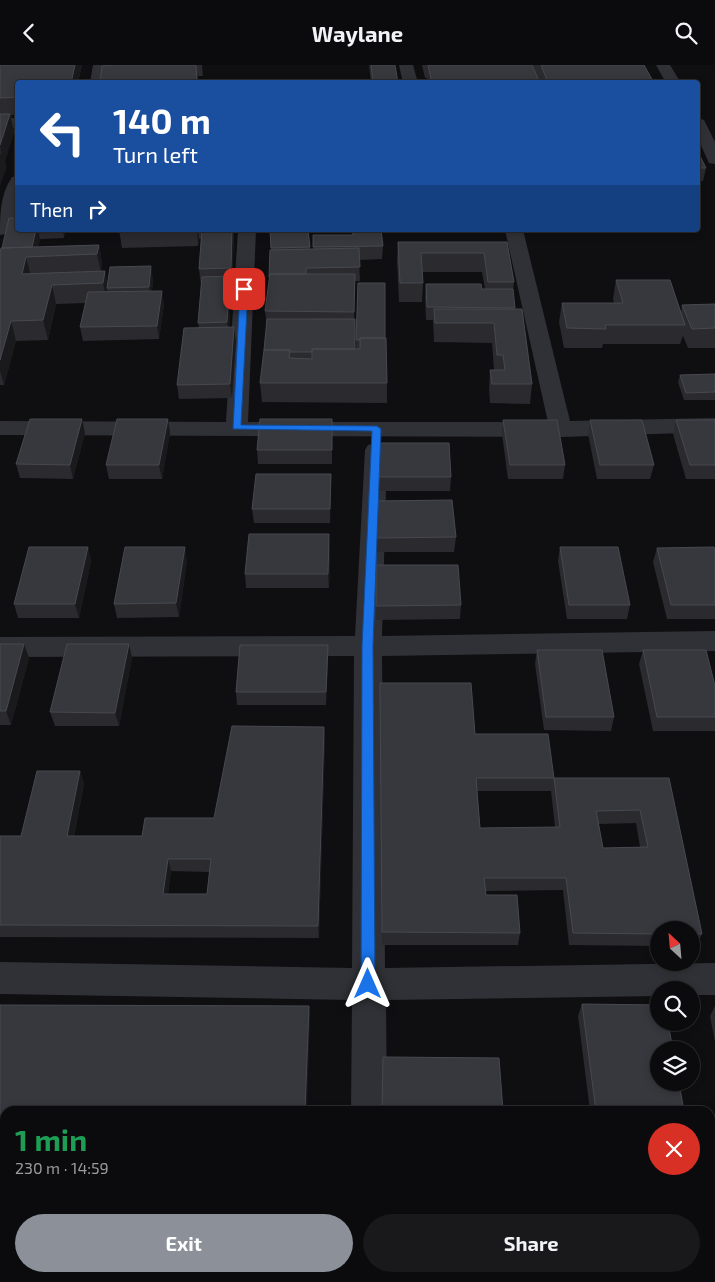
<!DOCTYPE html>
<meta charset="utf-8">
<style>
:root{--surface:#0b0b0d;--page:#19191b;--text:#f1f3f6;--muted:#9a9b9d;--line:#2b2b2e;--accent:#8c9099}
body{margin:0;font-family:"Exo 2",sans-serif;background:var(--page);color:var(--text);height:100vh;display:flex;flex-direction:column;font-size:19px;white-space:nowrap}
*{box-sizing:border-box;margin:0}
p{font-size:16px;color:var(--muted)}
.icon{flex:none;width:28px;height:28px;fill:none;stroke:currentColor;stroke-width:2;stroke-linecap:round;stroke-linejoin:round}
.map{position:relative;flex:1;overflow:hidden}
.panel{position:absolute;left:0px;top:1041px;width:715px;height:176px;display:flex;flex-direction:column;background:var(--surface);border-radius:15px 15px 0 0;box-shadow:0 2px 8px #0003,0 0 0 1px var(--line)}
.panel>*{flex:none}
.top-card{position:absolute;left:15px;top:15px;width:685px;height:152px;border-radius:5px;box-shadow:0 2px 8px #0003,0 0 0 1px var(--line);background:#1a4fa0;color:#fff;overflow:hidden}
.needle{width:32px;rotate:334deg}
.fabs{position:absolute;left:650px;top:856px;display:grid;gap:10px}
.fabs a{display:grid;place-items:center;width:50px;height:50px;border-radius:50%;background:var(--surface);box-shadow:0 2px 8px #0003,0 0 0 1px var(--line);font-size:25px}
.pin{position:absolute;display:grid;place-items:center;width:42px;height:42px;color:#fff;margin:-21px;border-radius:10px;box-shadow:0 2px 8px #0006}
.me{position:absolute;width:55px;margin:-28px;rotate:0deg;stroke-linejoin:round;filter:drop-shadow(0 0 4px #0008)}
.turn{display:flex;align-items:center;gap:18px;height:105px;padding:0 15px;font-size:22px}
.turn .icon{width:65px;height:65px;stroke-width:2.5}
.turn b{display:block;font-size:35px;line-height:42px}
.then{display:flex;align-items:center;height:48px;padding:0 15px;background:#0003;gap:10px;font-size:19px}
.round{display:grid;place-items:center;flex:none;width:52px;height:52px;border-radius:26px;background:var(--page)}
.overview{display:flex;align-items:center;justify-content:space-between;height:85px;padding:0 15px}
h1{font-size:30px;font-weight:700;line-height:38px;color:#1e9e55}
.action{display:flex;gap:10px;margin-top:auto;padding:10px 15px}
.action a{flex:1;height:58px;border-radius:30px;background:var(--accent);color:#fff;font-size:20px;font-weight:700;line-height:58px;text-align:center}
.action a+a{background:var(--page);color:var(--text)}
header{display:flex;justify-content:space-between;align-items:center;height:65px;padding:0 15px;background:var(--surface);font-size:22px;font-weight:700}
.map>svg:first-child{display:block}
</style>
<header><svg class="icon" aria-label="back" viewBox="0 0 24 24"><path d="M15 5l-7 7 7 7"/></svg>Waylane<svg class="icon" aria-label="search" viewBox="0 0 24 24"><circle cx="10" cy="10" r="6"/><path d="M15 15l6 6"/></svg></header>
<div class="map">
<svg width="715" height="1217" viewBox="0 0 715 1217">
<rect width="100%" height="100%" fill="#0f0f11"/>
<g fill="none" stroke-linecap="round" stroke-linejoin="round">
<path fill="#303136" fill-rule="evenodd" d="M93 0H107L106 18H90Z
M399 0H413L418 18H403Z
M656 0H670L681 18H666Z
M0 53H18V63H0Z
M698 53 704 55 715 77V99L709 98 698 74Z
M18 111C18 131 18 152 6 169L0 170C0 150 0 130 12 112Z
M238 165H256L248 357H548L505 165H523L570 356 715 353V367L561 372 0 370V356L226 357Z
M376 378 384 380 387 385 382 571 715 566V586L382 591 385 903 715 898V930H691V925H659V931L386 935 387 1046H351L352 935 0 929V897L352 903 354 591 0 592V572L355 571 365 385 368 380Z
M349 1212H389V1217H349Z"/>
</g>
<path fill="#2b2b2f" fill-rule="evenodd" d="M0 0H82L78 18H18V50H11L14 67 5 96 6 103 0 120Z
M103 0H202L203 11H198V18H100Z
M369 0H395L398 18H371Z
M422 0H644L654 18H539V16L538 18H427V13H425Z
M698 87 706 103 703 116H698Z
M18 165H65L64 173 40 174 38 182 99 180 102 198 101 206H105L107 217 153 214 152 226 164 239 159 274 83 276 80 262 86 238 56 239 48 275 16 276 4 320H0V188L2 183Z
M119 165H234L232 222H231L229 262 236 276 232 333 179 334 177 320 199 262 198 258 201 220 199 204 201 174H199L198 181 122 183Z
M270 165H319V166H308L310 184H313V170H352V165H381L383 181 382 194 359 195 360 216H355L354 254 355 284H356L358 218 385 273 387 318V338L262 337 260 318 267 262 265 246 269 214 271 185Z
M530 165H630L531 167Z
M398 177H507L514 217 513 226 515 244 532 319 530 339 490 338 489 324 490 305H494L492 278 434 277 433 255H426L425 232 426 219 485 224 482 207H422L423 218 422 237H399L397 196Z
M616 215 681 247 682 240 715 239V283H688L683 271 680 279H603L602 283H564L559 257 562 238H614L613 234Z
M715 309V335H684L678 317 680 310Z
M82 354 85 368 73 414 20 413 16 399Z
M168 354 170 368 162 414H109L106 400Z
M332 354V399H258L257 385Z
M503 355 565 400 563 414H508L502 369Z
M590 355 654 400 650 414H597L588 369Z
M676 355H715V414H686L673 369Z
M375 378 451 412 450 426H374Z
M331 409 330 458H254L252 444Z
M375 436 456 472 454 487H375Z
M88 482 91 496 79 553H18L14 539Z
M560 482 630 540 627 554H567L558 496Z
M330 483 329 523H246L245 509Z
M657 483 715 486V554H667L653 497Z
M187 496 179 552 117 553 114 539Z
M376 500 461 540 460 554 376 555Z
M0 579H24L29 593 11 660H0Z
M129 579 132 593 119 661H55L50 647Z
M537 585 614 652 611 666 544 665 535 599Z
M643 585 715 621V666H653L639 599Z
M328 594 326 640H237L236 627Z
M380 618 554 713 551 726H477L480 763 555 762 551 726 554 713H669L702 869 696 881H691V865H659V881L569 880 563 825 485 826 486 830 520 868 518 880H382ZM636 758 640 782 603 783 599 759Z
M324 662 325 675 319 873 0 872V771H21L80 706 84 719 74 771H142L214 753ZM171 806 209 807 207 829H168Z
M582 939 684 1046H590L578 951Z
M0 940 309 941 310 953 5 1046V1059H0Z
M715 941V977L710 951Z"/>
<path fill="#1a1a1d" d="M75 0H82L78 18H71Z
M196 0 198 18H197Z
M10 49 14 67 5 96 6 103 0 120V90L1 88 0 80Z
M36 165H38L40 174 36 192 32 184Z
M63 165H65L64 173Z
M197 165H198L199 174 198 181Z
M232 165H234L232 222 231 203Z
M99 180 102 198 101 208 97 189Z
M26 192 31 211 22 209Z
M151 201 153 214 151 235 149 222Z
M105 206 109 223H107L108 230 107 237 103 218Z
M355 209V228L354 266V247Z
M230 211 231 225 229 271 227 257Z
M52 220 56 239 48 275 43 255Z
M162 226 164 239 159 274 157 261Z
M11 256 16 276 4 320 0 306V295Z
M234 262 236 276 232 333 230 319Z
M82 354 85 368 73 414 70 400Z
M168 354 170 368 162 414 159 400Z
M331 409V423L330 458V444Z
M329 469 330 483 329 523 328 509Z
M88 482 91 496 79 553 75 539Z
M185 482 187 496 179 552 176 538Z
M24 579 29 593 11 660 6 646Z
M129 579 132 593 119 661 115 648Z
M328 580V594L326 640V627Z
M324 662 325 675 319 873 318 861Z
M80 706 84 719 71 784 67 771Z
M168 794 171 806 166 841 163 829Z
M309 941 310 953 307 1046H305Z"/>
<path fill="#37383d" stroke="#474950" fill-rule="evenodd" d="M0 0H75L71 18H18V32L0 33Z
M115 0H196L197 18H100L102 1Z
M371 0H395L398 18H373Z
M428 0H532L539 16 479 18H432Z
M541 0H644L654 18H548Z
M0 49H10L0 80Z
M698 87 706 103H698Z
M9 153H18V165H36L32 182 2 183Z
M202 165H232L231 203 199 204Z
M270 165H308L310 182 271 183Z
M353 165H381L383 181 313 182V170H353Z
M398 177H507L514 217H488L484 188H421L423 218H400Z
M99 180 97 189 26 192 22 209 105 206 103 218 52 220 43 255 11 256 0 295V188L1 183Z
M359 183 360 202 306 203V209H270L269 212 270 185Z
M151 201 149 222 107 223 110 202Z
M270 209H355L354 247 265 246Z
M230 211 227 257 198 258 202 212Z
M616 215H670L685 260H605L606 264 567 263 562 238H623Z
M358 218H385V273H360V275H356Z
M426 219H481L482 224H513L515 243 427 242Z
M162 226 157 261 80 262 88 227Z
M715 239V263L692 264 682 240Z
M434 244H522L532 319H492L490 305H505L503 290H497L494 258H435Z
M267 254H355V284H312V287H289L290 285H264Z
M234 262 230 319 177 320 184 263Z
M360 273H386L387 318H260L264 285H290L289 293 312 294V284H360Z
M715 309V327L686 328 680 310Z
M30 354H82L70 400 16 399Z
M117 354H168L159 400H106Z
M260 354H332V385H257Z
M503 355H557L565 400H510Z
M590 355H642L654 400H600Z
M676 355H715V400H690Z
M375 378H449L451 412H374Z
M256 409H331L330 444H252Z
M452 435 456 472 376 473 375 436Z
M249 469H329L328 509H245Z
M29 482H88L75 539H14Z
M125 482H185L176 538 114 539Z
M560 482H618L630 540H569Z
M714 482 715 486V540H671L657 483Z
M376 500H458L461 540 376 541Z
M0 579H24L6 646H0Z
M67 579H129L115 648 50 647Z
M240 580H328L326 627H236Z
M537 585H602L614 652H546Z
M643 585H706L715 621V652H657Z
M380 618H471L475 669H548L554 713H476L480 763 560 762 554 713H669L702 869H691V865H659V869L573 868 566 813H484L486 830H517L520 868 382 867ZM640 745 648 782 603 783 596 746Z
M232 661 324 662 318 861 0 860V771H21L37 706H80L67 771H142L145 753H214ZM168 794H211L207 829H163Z
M582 939 659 940V958H668L673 985H659V1018H679L684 1046H596Z
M0 940 309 941 305 1046H5V1049H0Z
M383 992 499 993 503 1046H382Z
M383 1212H513V1217H383Z"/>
<path fill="#1a73e8" stroke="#114b97" d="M244 222 248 224 241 360 377 361 381 364 373 581 375 919 373 923 368 925 363 923 361 919 362 581 372 366 233 364 240 224Z"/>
</svg>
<div class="fabs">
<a><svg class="needle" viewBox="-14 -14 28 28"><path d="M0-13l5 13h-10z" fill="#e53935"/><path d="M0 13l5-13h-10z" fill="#9a9b9d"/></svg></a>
<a><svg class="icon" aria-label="search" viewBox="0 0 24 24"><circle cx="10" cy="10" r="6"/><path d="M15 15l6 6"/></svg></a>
<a><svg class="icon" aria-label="layers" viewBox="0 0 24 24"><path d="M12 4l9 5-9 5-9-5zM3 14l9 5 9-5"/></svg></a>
</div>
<div class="pin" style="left:244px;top:224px;background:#d93025"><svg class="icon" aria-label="arrive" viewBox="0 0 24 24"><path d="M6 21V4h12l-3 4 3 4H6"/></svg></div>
<svg class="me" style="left:368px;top:919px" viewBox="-20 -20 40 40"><path d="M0-17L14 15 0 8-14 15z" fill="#1a73e8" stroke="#fff" stroke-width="4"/></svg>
<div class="top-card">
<div class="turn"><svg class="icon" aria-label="left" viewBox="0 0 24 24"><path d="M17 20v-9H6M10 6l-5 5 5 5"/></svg><div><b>140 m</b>Turn left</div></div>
<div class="then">Then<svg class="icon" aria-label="right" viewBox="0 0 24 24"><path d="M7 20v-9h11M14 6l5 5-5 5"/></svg></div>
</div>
<section class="panel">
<div class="overview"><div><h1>1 min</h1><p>230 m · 14:59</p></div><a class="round" style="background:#d93025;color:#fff"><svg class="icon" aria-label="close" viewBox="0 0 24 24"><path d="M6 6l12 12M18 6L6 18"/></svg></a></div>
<div class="action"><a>Exit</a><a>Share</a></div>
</section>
</div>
